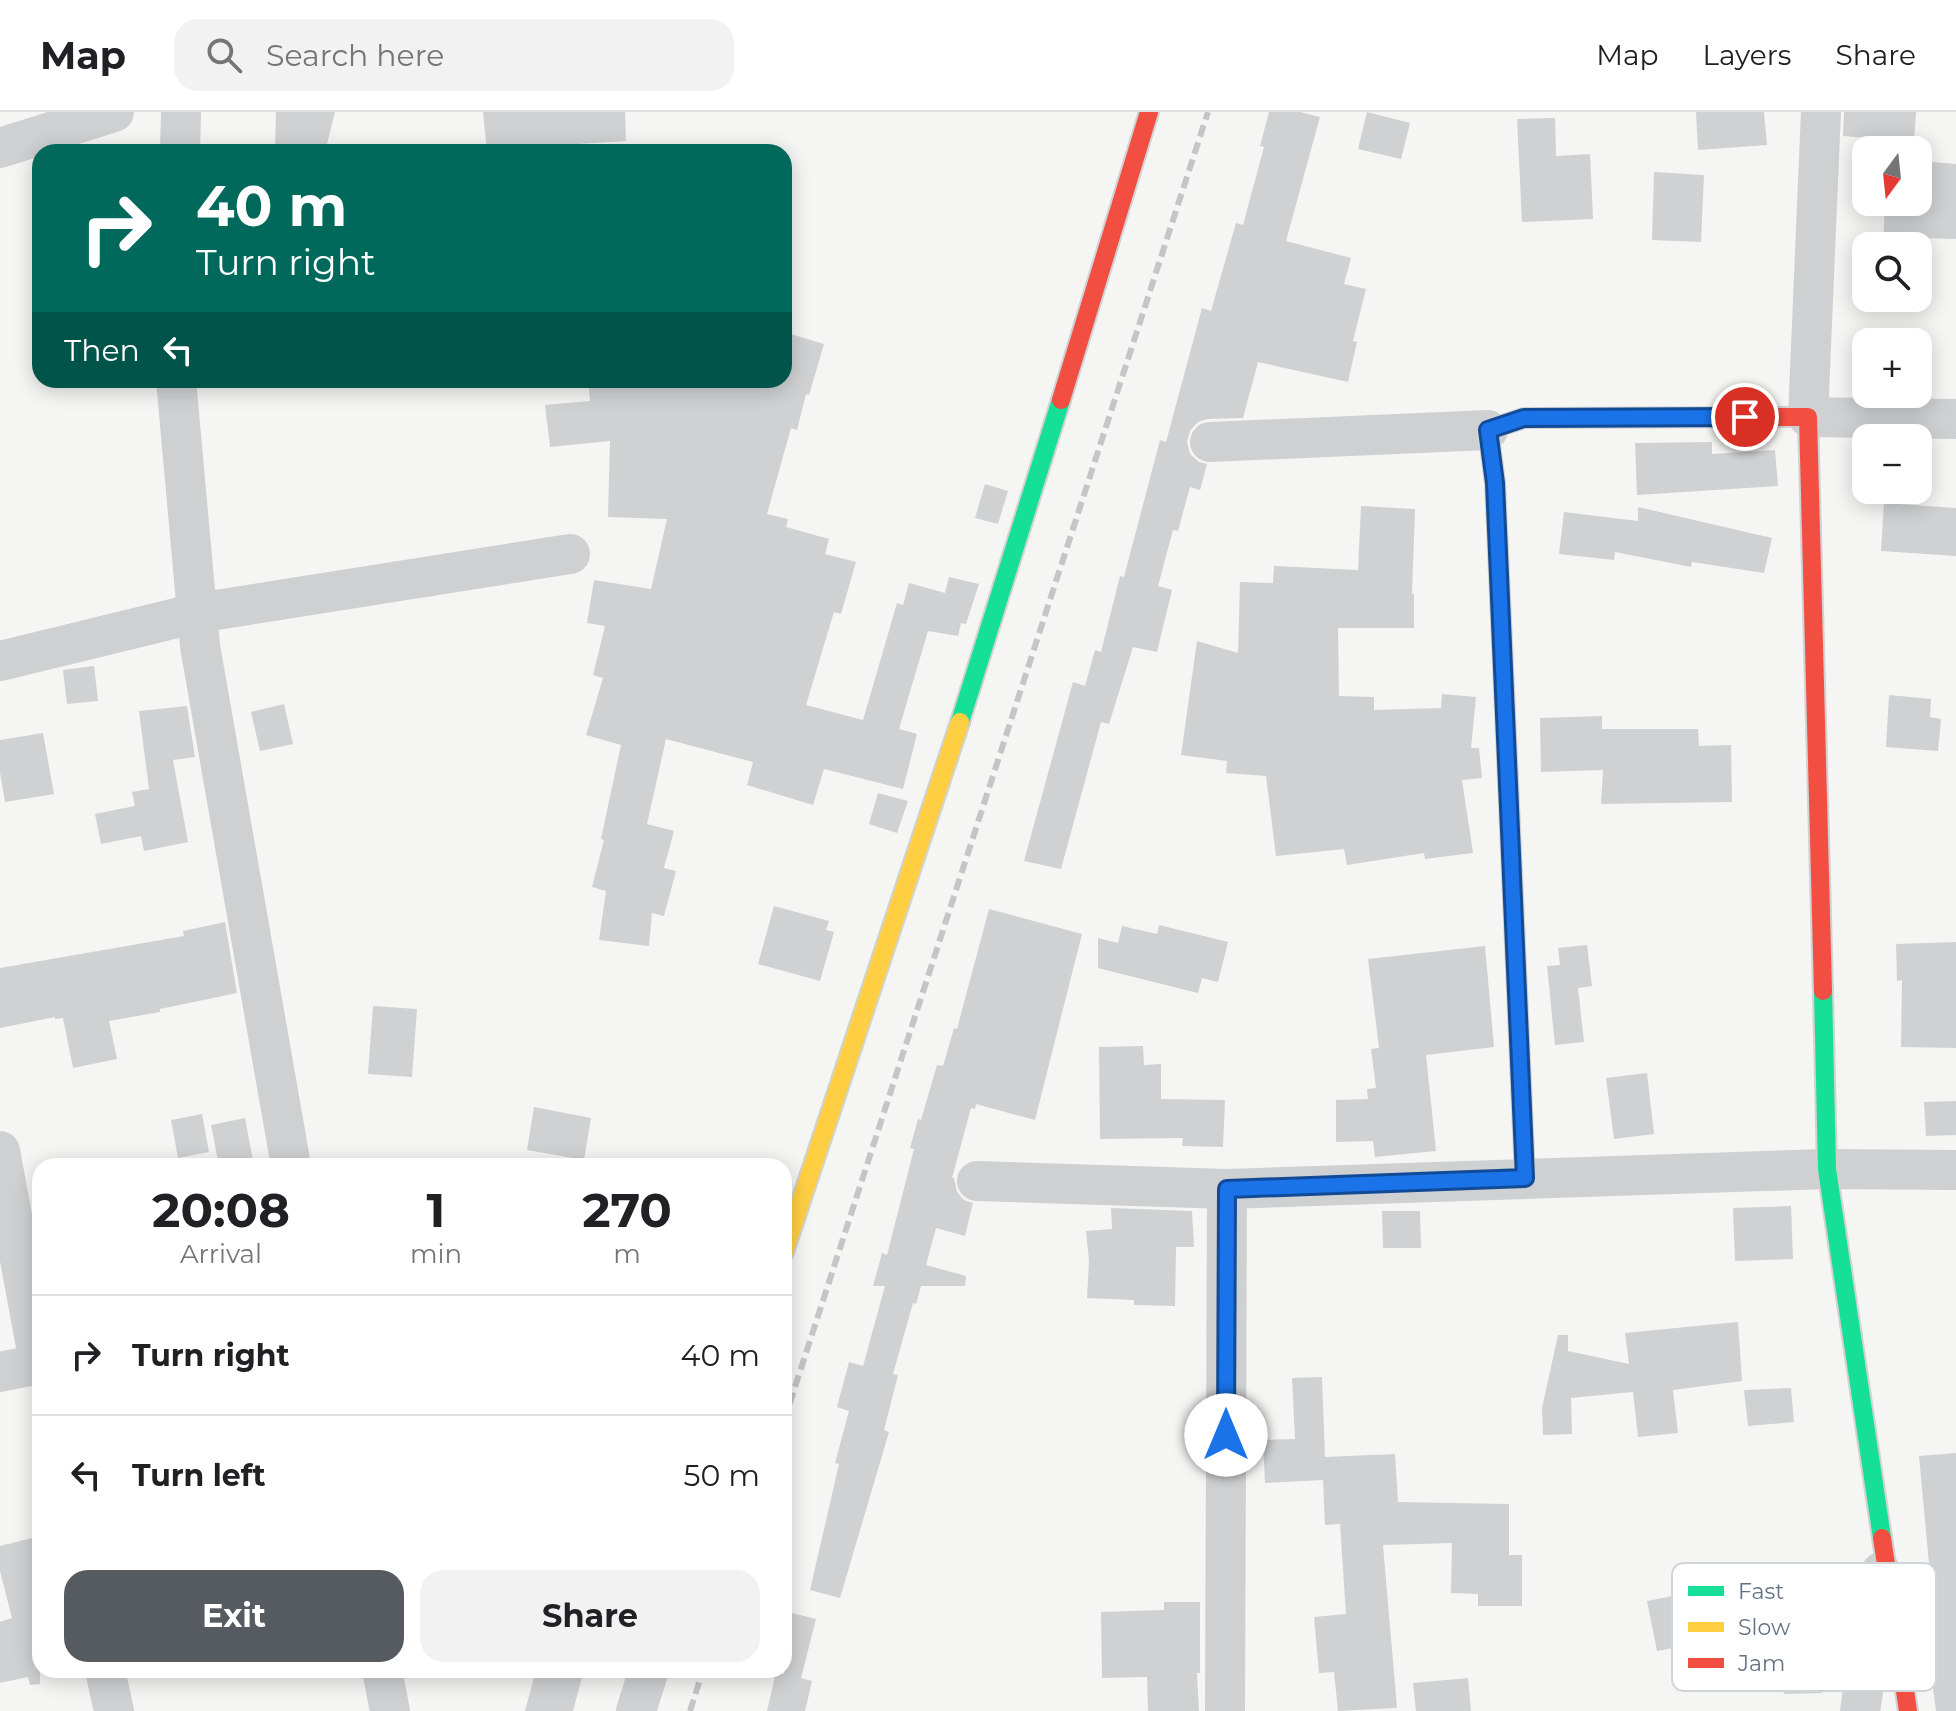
<!DOCTYPE html>
<meta charset="utf-8">
<style>
:root{--surface:#fff;--page:#f2f2f2;--text:#202124;--muted:#757577;--line:#e0e0e0;--accent:#565a61}
body{margin:0;font-family:Montserrat,sans-serif;background:var(--page);color:var(--text);height:100vh;display:flex;flex-direction:column;font-size:30px;white-space:nowrap}
*{box-sizing:border-box;margin:0}
p{font-size:26px;color:var(--muted)}
.icon{flex:none;width:44px;height:44px;fill:none;stroke:currentColor;stroke-width:2;stroke-linecap:round;stroke-linejoin:round}
.map{position:relative;flex:1;overflow:hidden}
.sheet{position:absolute;left:32px;top:1046px;width:760px;height:520px;display:flex;flex-direction:column;background:var(--surface);border-radius:24px;box-shadow:0 4px 20px #0003}
.sheet>*{flex:none}
.top-card{position:absolute;left:32px;top:32px;width:760px;height:244px;border-radius:24px;box-shadow:0 4px 20px #0003;background:#00695c;color:#fff;overflow:hidden}
.needle{width:52px;rotate:195deg}
.controls{position:absolute;left:1852px;top:24px;display:grid;gap:16px}
.controls a{display:grid;place-items:center;width:80px;height:80px;border-radius:16px;background:var(--surface);box-shadow:0 4px 20px #0003;font-size:40px}
.pin{position:absolute;display:grid;place-items:center;width:68px;height:68px;color:#fff;margin:-34px;border:4px solid #fff;border-radius:50%;box-shadow:0 2px 8px #0007}
.me{position:absolute;width:88px;margin:-44px;rotate:0deg;stroke-linejoin:round;filter:drop-shadow(0 0 6px #0008)}
.turn{display:flex;align-items:center;gap:28px;height:168px;padding:0 32px;font-size:36px}
.turn .icon{width:104px;height:104px;stroke-width:2.5}
.turn b{display:block;font-size:56px;line-height:68px}
.then{display:flex;align-items:center;height:76px;padding:0 32px;background:#0003;gap:16px;font-size:30px}
.eta{display:flex;justify-content:space-evenly;align-items:center;height:136px;text-align:center}
.eta b{font-size:48px;font-weight:700;line-height:56px}
.action{display:flex;gap:16px;margin-top:auto;padding:16px 32px}
.action a{flex:1;height:92px;border-radius:24px;background:var(--accent);color:#fff;font-size:32px;font-weight:700;line-height:92px;text-align:center}
.action a+a{background:var(--page);color:var(--text)}
ul{padding:0;list-style:none}
li{display:flex;align-items:center;gap:24px;height:120px;padding:0 32px;border-top:2px solid var(--line)}
li div{flex:1}
li b{display:block;font-size:30px}
li em{font-style:normal}
header{display:flex;align-items:center;gap:48px;box-sizing:border-box;height:112px;padding:0 40px;background:var(--surface);border-bottom:2px solid var(--line)}
header strong{font-size:38px}
nav{display:flex;gap:44px;margin-inline-start:auto;font-size:28px}
.search{width:560px;height:72px;background:var(--page);display:flex;align-items:center;gap:20px;box-sizing:border-box;padding:0 28px;border-radius:24px;color:var(--muted);font-size:30px}
.map>svg:first-child{display:block}
</style>
<header>
<strong>Map</strong>
<div class="search"><svg class="icon" aria-label="search" viewBox="0 0 24 24"><circle cx="10" cy="10" r="6"/><path d="M15 15l6 6"/></svg>Search here</div>
<nav><a>Map</a><a>Layers</a><a>Share</a></nav>
</header>
<div class="map">
<svg width="1956" height="1599" viewBox="0 0 1956 1599">
<rect width="100%" height="100%" fill="#f5f5f4"/>
<path fill="#d0d1d2" d="M276 0H335L325 40H275Z
M483 0H625L626 29 544 34V40H487Z
M1269 0H1300L1320 5 1286 129 1351 146 1344 172 1366 177 1353 229 1357 230 1348 270 1258 250 1243 306 1208 307 1198 310 1190 319 1187 330 1190 342 1199 350 1207 352 1200 378 1190 375 1178 419 1173 418 1158 474 1172 478 1157 540 1133 535 1109 612 1101 610 1061 757 1024 749 1073 570 1085 574 1095 538 1101 540 1120 464 1124 465 1160 328 1166 330 1202 196 1211 199 1236 111 1243 113 1264 35 1260 34Z
M1367 0 1410 11 1401 47 1358 37Z
M1696 0H1764L1767 33 1698 38Z
M1844 0H1916L1914 30 1843 24Z
M1555 6 1556 44 1590 42 1593 107 1522 110 1517 7Z
M1918 49 1956 52V127L1920 126 1919 134H1883L1885 90H1918Z
M1654 60 1704 63 1701 130 1652 128Z
M784 220 824 232 809 283 806 282 797 318 791 316 767 402 788 407 786 415 829 427 825 442 856 450 841 502 834 500 806 593 863 608 897 491 903 493 909 471 945 481 949 465 979 472 966 512 961 511 958 524 928 519 899 617 917 622 903 677 824 657 813 693 747 673 753 650 666 627 647 712 674 719 664 756 676 759 664 804 652 801 649 834 599 828 606 779 592 775 604 728 601 727 621 633 586 623 603 566 593 563 605 514 587 511 594 468 651 477 667 407 608 405 610 329 550 335 545 293 590 289 588 268H784Z
M1712 330V342L1775 338 1778 374 1637 383 1635 331Z
M985 372 1008 379 998 412 975 406Z
M1884 391 1956 396V444L1881 439Z
M1361 394 1415 397 1412 482H1414V516H1338L1339 584 1374 585V598L1441 596 1442 582 1476 585 1471 636H1479L1482 666 1462 668 1473 741 1425 747 1424 741 1347 753 1344 737 1276 744 1266 664 1226 661 1227 649 1181 643 1197 529 1238 541 1240 470 1273 471 1274 454 1358 458Z
M1638 395 1772 426 1764 461 1692 450 1691 455 1615 440 1614 448 1559 442 1564 400 1638 409Z
M94 554 98 589 67 592 63 558Z
M1889 583 1931 587 1930 605 1941 607 1938 639 1886 635Z
M284 592 293 632 260 639 251 600Z
M187 594 195 645 173 648 188 730 144 739 141 724 101 732 95 702 135 694 132 680 149 677 139 599Z
M1602 604V617H1698L1699 634 1731 633 1732 690 1601 692 1603 658 1541 660 1540 606Z
M43 621 54 682 5 690 0 661V628Z
M878 681 908 689 897 721 869 712Z
M774 794 829 809 826 818 834 820 820 869 758 852Z
M989 797 1082 822 1035 1008 976 992 975 997 971 996 952 1066H954L957 1080 964 1088 973 1091 965 1124 936 1116 926 1153 966 1164 965 1174H921L916 1192 913 1191 893 1262 898 1263 884 1318 889 1320 840 1486 810 1478 839 1352 835 1351 849 1299 837 1295 849 1250 863 1254 885 1174H873L882 1141 887 1143 914 1037 910 1036 918 1007 921 1008 937 953 943 954 954 916 957 917Z
M225 810 237 881 160 897V900L109 909 117 947 73 956 63 906 55 907V905L0 916V856L184 824 183 819Z
M1159 813 1228 830 1218 870 1202 866 1198 881 1098 856V826L1118 831 1122 814 1157 822Z
M1956 830V936L1901 935 1902 868 1897 869 1896 832Z
M1587 833 1592 874 1578 876 1584 930 1555 933 1547 854 1560 853 1558 836Z
M1485 834 1494 935 1426 943 1436 1039 1375 1045 1373 1029 1336 1030V988L1368 987 1367 977 1376 976 1371 937 1379 936 1368 847Z
M373 894 417 897 412 965 368 962Z
M1143 934 1144 953 1161 952V987L1225 988 1223 1035 1182 1034 1183 1026 1100 1027 1099 935Z
M1647 961 1654 1022 1614 1027 1606 966Z
M1956 989V1023L1926 1024 1924 990Z
M534 995 591 1006 584 1048 527 1038Z
M202 1002 209 1040 178 1046 171 1008Z
M245 1006 254 1054H219L211 1013Z
M1791 1094 1793 1147 1735 1149 1733 1096Z
M1111 1096 1192 1099 1194 1135H1176L1175 1194 1134 1193V1188L1087 1186 1089 1149 1086 1119 1112 1117Z
M1382 1099H1420L1421 1136H1383Z
M1738 1210 1742 1269 1673 1278 1678 1321 1638 1325 1633 1280 1571 1286 1572 1322 1543 1323 1542 1296 1558 1223H1568V1239L1629 1252 1625 1221Z
M1322 1265 1325 1345 1395 1342 1398 1390 1509 1392V1443H1522V1494H1478V1482L1451 1481 1452 1431 1383 1433 1397 1596 1338 1599 1334 1560 1319 1561 1314 1505 1346 1502 1340 1412 1325 1413 1323 1368 1265 1371 1263 1328 1295 1327 1292 1266Z
M1791 1276 1794 1310 1748 1314 1744 1278Z
M1956 1341V1599H1936L1917 1453 1929 1452 1919 1344Z
M40 1424V1572L30 1573 28 1565 0 1571V1510L12 1506 0 1459V1434Z
M1769 1466 1775 1523 1702 1531 1657 1539 1647 1489 1725 1474V1471Z
M1164 1490H1200V1561H1197L1199 1599H1148L1147 1565 1102 1566 1101 1500 1164 1498Z
M784 1499 816 1507 801 1566 812 1569 805 1599H767L776 1560 784 1562Z
M1820 1538 1822 1581 1784 1582 1782 1539Z
M536 1558H584L573 1599H525Z
M1468 1566 1471 1599H1416L1413 1571Z"/>
<g fill="none" stroke-linecap="round" stroke-linejoin="round">
<defs>
<path id="fast" d="M960 610 1061 288
M1508 668 1495 371 1488 318 1524 306 1778 305
M1823 879 1827 1057 1882 1426"/>
<path id="slow" d="M784 1140 960 610"/>
<path id="jam" d="M1061 288 1149 0
M1778 305H1808L1823 879
M1508 668 1525 1066
M1882 1426 1908 1599"/>
</defs>
<use href="#fast" stroke="#d0d2d3" stroke-width="22"/>
<use href="#slow" stroke="#d0d2d3" stroke-width="22"/>
<use href="#jam" stroke="#d0d2d3" stroke-width="22"/>
<path stroke="#cfd0d1" stroke-width="40" d="M1821 0 1808 305 1956 307
M0 36 114 0
M180 40 181 0
M176 268 200 534 291 1054
M1210 330 1488 318
M0 549 197 501 570 442
M0 1039 40 1256
M977 1069 1227 1077 1827 1057 1956 1058
M0 1260 40 1252
M105 1558 114 1599
M382 1558 390 1599
M636 1599 649 1558
M1225 1599 1227 1077
M1860 1599 1881 1460"/>
<use href="#fast" stroke="#16e098" stroke-width="18"/>
<use href="#slow" stroke="#ffcf43" stroke-width="18"/>
<use href="#jam" stroke="#f24e42" stroke-width="18"/>
<path stroke="#c4c5c6" stroke-width="6" stroke-dasharray="12 6" stroke-linecap="butt" d="M784 1309 1208 0
M690 1599 703 1558"/>
</g>
<g fill="none" stroke-linecap="round" stroke-linejoin="round">
<defs>
<path id="route" d="M1226 1323 1227 1077 1525 1066 1495 371 1488 318 1524 306 1745 305"/>
</defs>
<use href="#route" stroke="#114b97" stroke-width="20"/>
<use href="#route" stroke="#1a73e8" stroke-width="14"/>
</g>
<rect x="1672" y="1451" width="264" height="128" rx="12" fill="#fff" stroke="#d0d5da" stroke-width="2"/>
<rect x="1688" y="1474" width="36" height="10" fill="#16e098"/>
<rect x="1688" y="1510" width="36" height="10" fill="#ffcf43"/>
<rect x="1688" y="1546" width="36" height="10" fill="#f24e42"/>
<g font-size="22" fill="#647285">
<text x="1738" y="1487">Fast</text>
<text x="1738" y="1523">Slow</text>
<text x="1738" y="1559">Jam</text>
</g>
</svg>
<div class="controls">
<a><svg class="needle" viewBox="-14 -14 28 28"><path d="M0-13l5 13h-10z" fill="#e53935"/><path d="M0 13l5-13h-10z" fill="#757577"/></svg></a>
<a><svg class="icon" aria-label="search" viewBox="0 0 24 24"><circle cx="10" cy="10" r="6"/><path d="M15 15l6 6"/></svg></a>
<a>+</a>
<a>−</a>
</div>
<div class="pin" style="left:1745px;top:305px;background:#d93025"><svg class="icon" aria-label="arrive" viewBox="0 0 24 24"><path d="M6 21V4h12l-3 4 3 4H6"/></svg></div>
<svg class="me" style="left:1226px;top:1323px" viewBox="-20 -20 40 40"><circle r="19" fill="#fff"/><path d="M0-13L10 11 0 6-10 11z" fill="#1a73e8"/></svg>
<div class="top-card">
<div class="turn"><svg class="icon" aria-label="right" viewBox="0 0 24 24"><path d="M7 20v-9h11M14 6l5 5-5 5"/></svg><div><b>40 m</b>Turn right</div></div>
<div class="then">Then<svg class="icon" aria-label="left" viewBox="0 0 24 24"><path d="M17 20v-9H6M10 6l-5 5 5 5"/></svg></div>
</div>
<section class="sheet">
<div class="eta">
<div><b>20:08</b><p>Arrival</p></div>
<div><b>1</b><p>min</p></div>
<div><b>270</b><p>m</p></div>
</div>
<ul>
<li><svg class="icon" aria-label="right" viewBox="0 0 24 24"><path d="M7 20v-9h11M14 6l5 5-5 5"/></svg><div><b>Turn right</b></div><em>40 m</em></li>
<li><svg class="icon" aria-label="left" viewBox="0 0 24 24"><path d="M17 20v-9H6M10 6l-5 5 5 5"/></svg><div><b>Turn left</b></div><em>50 m</em></li>
</ul>
<div class="action"><a>Exit</a><a>Share</a></div>
</section>
</div>
